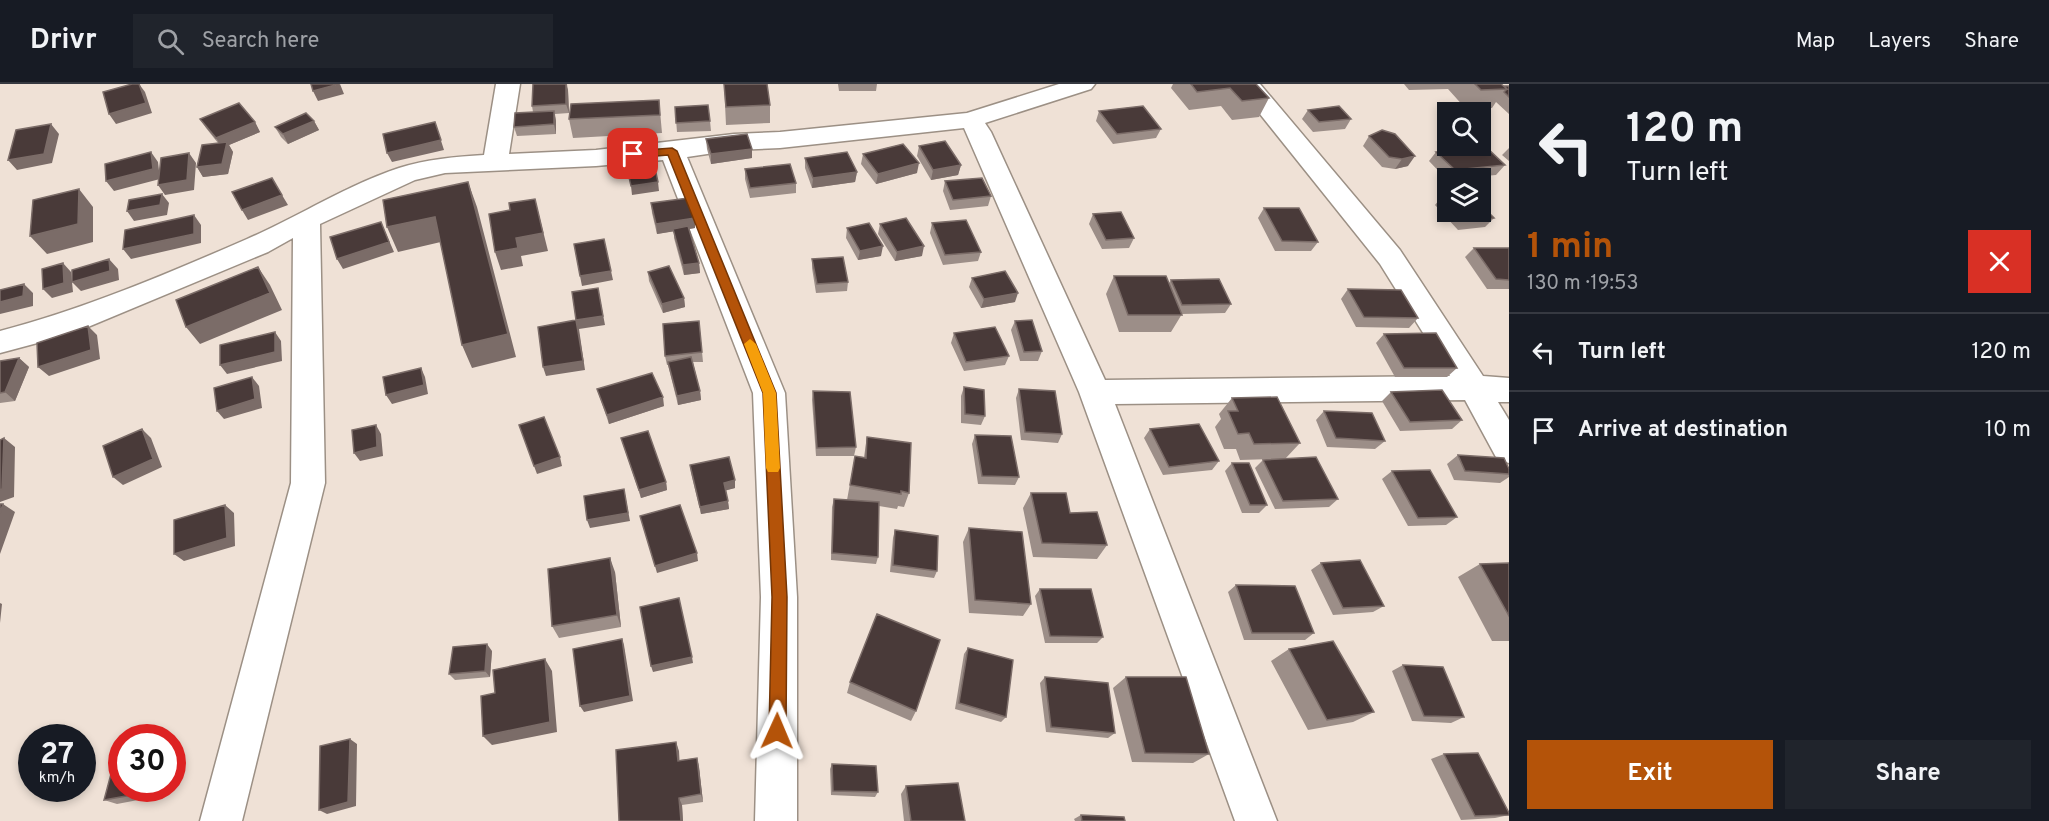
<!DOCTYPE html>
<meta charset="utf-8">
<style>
:root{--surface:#171b24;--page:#20242c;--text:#f1f3f6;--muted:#9ea1a6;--line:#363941;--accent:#b45309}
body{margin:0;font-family:Overpass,sans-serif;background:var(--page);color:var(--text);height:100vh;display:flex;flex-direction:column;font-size:22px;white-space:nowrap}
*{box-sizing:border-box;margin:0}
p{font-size:20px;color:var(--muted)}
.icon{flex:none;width:33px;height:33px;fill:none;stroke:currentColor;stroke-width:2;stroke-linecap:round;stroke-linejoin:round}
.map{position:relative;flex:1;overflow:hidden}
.panel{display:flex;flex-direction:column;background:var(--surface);width:540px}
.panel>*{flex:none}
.guide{background:#171b24;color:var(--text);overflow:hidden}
.tools{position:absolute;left:1437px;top:18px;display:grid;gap:12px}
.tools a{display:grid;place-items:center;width:54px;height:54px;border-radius:0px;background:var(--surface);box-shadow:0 3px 9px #0003;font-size:30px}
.speed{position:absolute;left:18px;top:640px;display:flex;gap:12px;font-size:30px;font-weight:700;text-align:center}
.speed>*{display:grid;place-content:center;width:78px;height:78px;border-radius:50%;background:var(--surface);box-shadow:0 3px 9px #0003;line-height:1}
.speed small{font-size:15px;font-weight:400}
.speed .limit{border:9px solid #d22;background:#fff;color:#111}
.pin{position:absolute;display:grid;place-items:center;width:51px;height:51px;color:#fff;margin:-26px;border-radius:12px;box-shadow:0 3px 9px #0006}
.me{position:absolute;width:66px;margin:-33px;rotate:1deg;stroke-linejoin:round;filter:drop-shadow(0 0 4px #0008)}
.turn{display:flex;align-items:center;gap:21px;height:126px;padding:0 18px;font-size:27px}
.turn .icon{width:78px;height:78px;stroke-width:2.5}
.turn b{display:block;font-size:42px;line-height:51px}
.round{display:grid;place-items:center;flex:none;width:63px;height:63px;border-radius:0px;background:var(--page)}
.headline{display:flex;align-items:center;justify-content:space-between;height:102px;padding:0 18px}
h1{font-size:36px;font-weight:700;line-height:45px;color:var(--accent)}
.action{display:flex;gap:12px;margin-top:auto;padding:12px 18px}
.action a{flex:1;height:69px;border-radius:0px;background:var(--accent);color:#fff;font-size:24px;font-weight:700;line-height:69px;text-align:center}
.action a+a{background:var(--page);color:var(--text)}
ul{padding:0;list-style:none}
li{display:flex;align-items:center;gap:18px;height:78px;padding:0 18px;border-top:2px solid var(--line)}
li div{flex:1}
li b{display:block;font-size:22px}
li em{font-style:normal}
header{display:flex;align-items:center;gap:36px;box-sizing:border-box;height:84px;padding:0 30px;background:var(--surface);border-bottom:2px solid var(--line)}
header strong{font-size:28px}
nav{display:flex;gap:33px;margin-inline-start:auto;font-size:21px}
.search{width:420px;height:54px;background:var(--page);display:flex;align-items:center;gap:15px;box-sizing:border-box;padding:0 21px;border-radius:0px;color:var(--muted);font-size:22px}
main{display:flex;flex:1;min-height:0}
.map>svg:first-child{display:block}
</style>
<header>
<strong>Drivr</strong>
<div class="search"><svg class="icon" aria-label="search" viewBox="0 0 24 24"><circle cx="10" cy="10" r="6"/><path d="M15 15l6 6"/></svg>Search here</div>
<nav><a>Map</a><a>Layers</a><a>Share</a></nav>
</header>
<main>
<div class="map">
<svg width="1509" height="737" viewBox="0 0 1509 737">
<rect width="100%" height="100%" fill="#efe1d6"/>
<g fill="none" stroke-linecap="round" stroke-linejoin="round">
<defs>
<path id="minor" d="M496 0H520L509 70 596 66 734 50 780 48 967 29 1059 0H1095L1091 5 985 39 991 48 1105 296 1450 292 1380 180 1236 0H1260L1400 166 1483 292 1509 294V318H1498L1509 336V379L1497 375 1465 316 1115 320 1277 737H1235L1079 308 964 44 780 64 734 66 687 73 785 309 797 513V737H755L761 513 753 309 663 76 596 82 445 89 415 96 320 140 325 399 242 737H200L291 399 293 154 268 168 71 250 0 269V247C84 225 167 190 247 155 298 133 345 102 399 84 426 75 455 73 484 71Z"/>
</defs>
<use href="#minor" stroke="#9c9085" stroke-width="3"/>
<use href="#minor" fill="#fff" fill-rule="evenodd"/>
</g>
<path fill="#9c8e88" d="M533 0H567L568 6 569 29 555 30 556 37V50L517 52 514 43 533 28 532 22Z
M724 0 770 21V39L726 41Z
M838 0H877L876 7H839Z
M1173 0H1256L1269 14 1259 33 1232 36 1221 22 1189 26 1171 4Z
M1404 0H1501L1504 2H1509V30L1496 18 1492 24 1466 25 1448 5 1409 6Z
M659 16 662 49 573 54 569 35Z
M675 23 710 37 711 47 677 48Z
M1308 26 1351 35 1345 45 1313 48 1302 35Z
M1099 27 1161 45 1156 54 1113 60 1096 37Z
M200 35 255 38 260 48 229 61 233 68 228 90 203 93 197 83 218 59 206 44Z
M314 37 319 46 288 60 281 53 275 43Z
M1382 46 1408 82 1395 85 1382 83 1363 62 1369 52Z
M706 55 752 74 711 80 707 65Z
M919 62 961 81 958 91 931 96 917 72Z
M1509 64V77L1502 71Z
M1436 68 1505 81 1496 91 1462 94H1448L1447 96 1429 77Z
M863 70 917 89 876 100 861 80Z
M805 74 857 88 855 98 812 104 805 84Z
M745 85 796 99V109L750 114 745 95Z
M945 97 991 112 988 122 950 126 943 107Z
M1443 111H1448V128H1480L1494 134 1485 143 1458 146 1435 121Z
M651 119 695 144 689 145 699 179 700 189 684 191 674 154V147L657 150 652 129Z
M1264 124 1318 158 1311 167H1275L1258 134Z
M1093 130 1134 154 1129 164 1102 165 1089 140Z
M932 139 981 168 978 177 943 181 930 149Z
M880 140 922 172 895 177 878 150Z
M847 144 881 172 858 176 846 154Z
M1474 164H1509V205H1487L1465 173Z
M812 175 848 198 847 207 816 209 812 184Z
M648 188 684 214 685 223 663 229 649 197Z
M1114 192 1169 199 1171 196 1231 220 1225 229 1182 230 1171 248H1119L1106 210Z
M972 194 1015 218 981 224 969 203Z
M1348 205 1418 234 1409 244 1356 243 1341 215Z
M699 237 703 278H693L700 307 701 316 678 321 668 281H667L665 272Z
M1015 237 1042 267 1038 277H1020L1011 246Z
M954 249 1009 272 1005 281 964 287 951 259Z
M1384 250 1457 284 1447 293H1395L1376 259Z
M19 274 29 283 15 317 0 319V277Z
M964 303 985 332 981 341 961 339V312Z
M597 305 664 322 609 340 600 314Z
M1019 305 1062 350 1058 359 1021 356 1016 314Z
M813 307 856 363 854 372H816L812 316Z
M1391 308 1462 336 1452 345 1400 347 1382 317Z
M1232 314 1300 359 1285 375 1338 415 1329 423 1275 425 1255 384 1263 376 1275 375 1240 376 1236 365H1224L1215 343 1221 335 1219 330Z
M1324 327 1385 357 1375 365 1327 363 1316 336Z
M1150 345 1219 377 1212 386 1163 391 1144 354Z
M975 351 1019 393 1015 401 978 400 972 360Z
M867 353 909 409 904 423 898 422 897 425 879 422 878 473 876 480 831 476 832 423 834 415 851 416H847L855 372 864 373Z
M621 354 666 398 667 406 641 414Z
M1458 371 1509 385V393L1500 399 1454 396 1447 380Z
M1232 379 1267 421 1259 429H1242L1225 387Z
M690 381 735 396V404L726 406 729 425 701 430 691 389Z
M1392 387 1457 433 1446 441 1408 442 1382 395Z
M1031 409 1070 429 1107 461 1097 475 1033 473 1023 424Z
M969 444 1031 520 1023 532 969 529 963 458Z
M895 446 937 487 934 494 890 488 893 454Z
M1321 479 1384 522 1373 528 1333 531 1311 486Z
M1509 479V557H1492L1458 493 1480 480Z
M615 488 621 543 559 554 552 542Z
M1236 501 1314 549 1305 556H1244L1228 508Z
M1040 505 1103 553 1097 559H1045L1035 512Z
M968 564 1006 633 1001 638 955 625 964 570Z
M1289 565 1374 628 1353 638 1308 646 1271 577Z
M492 567 490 593 455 596 449 590Z
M1403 581 1464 633 1451 639 1412 637 1392 587Z
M1045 593 1115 649 1108 654 1046 648 1040 599Z
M1126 593 1209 670 1193 679 1132 678 1113 604Z
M850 598 916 627 911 637 847 609Z
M679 667V676L697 674 699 683 703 718 682 721 683 737H619Z
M1444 670 1509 731 1495 734 1461 736 1431 675Z
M832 680 878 708 875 713 831 711 830 685Z
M906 702 965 737H904L901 710Z
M122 705H161L159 712 117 720 104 716Z
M1081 731 1125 737H1075L1074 735Z"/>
<path fill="#7b6c68" d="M139 0 145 8 152 29 116 40 109 30Z
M340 0 344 10 318 17 313 7Z
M566 0 568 6 569 29 566 20Z
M554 27 556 37V50L554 40Z
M314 37 319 46 288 60 283 50Z
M255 38 260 48 229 61 233 68 228 90 203 93 197 83 222 64 216 54Z
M435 38 444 66 392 78 387 69Z
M51 40 59 50 52 79 17 86 8 76Z
M752 65V74L711 80V70Z
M151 68 158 78 160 95 114 107 106 97Z
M189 69 196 79 194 106 165 111 158 101Z
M1415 72 1408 82 1395 85 1402 75Z
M919 79 917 89 876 100 878 90Z
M961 81 958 91 931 96 933 86Z
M857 88 855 98 812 104 813 94Z
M468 98 477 123 516 273 472 284 462 261Z
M658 98 659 107 632 111 631 102Z
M79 105 93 123V158L47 170 30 152Z
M162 110 169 119 167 131 134 137 127 127Z
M282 111 288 121 248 136 242 126Z
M535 115 548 167 521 172 523 182 501 186 495 168 516 154Z
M194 131 201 141V159L131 175 123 165Z
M435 133 445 157 398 168 387 143Z
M695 134V144L657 150 656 140Z
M381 138 394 168 343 185 337 175Z
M883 162 881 172 858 176 860 167Z
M924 162 922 172 895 177 897 168Z
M109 175 118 185 119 196 81 207 72 198Z
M63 179 71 188 73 208 52 214 43 205Z
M699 179 700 189 684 191 683 181Z
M258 183 270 201 282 226 200 260 186 243Z
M611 187 613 196 582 202 580 192Z
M24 200 33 209V222L0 230V218Z
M598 204 605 241 579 245 576 236Z
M1018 209 1015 218 981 224 984 215Z
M684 214 685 223 663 229 662 220Z
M576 236 579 245 585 286 546 292 543 283Z
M88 242 97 251 100 275 49 292 38 283Z
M275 248 281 257 282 277 227 290 220 281Z
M19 274 29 283 15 317 5 308Z
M421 284 425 293 428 310 392 320 386 311Z
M252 293 259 302 262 324 224 335 217 327Z
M700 307 701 316 678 321 677 312Z
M663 313 664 322 609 340 607 331Z
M376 341 381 350 383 372 360 377 354 369Z
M142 345 151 354 162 383 123 401 113 393Z
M4 354 15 363 14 413 0 418V406Z
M560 373 562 382 537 390 534 382Z
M735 396V404L724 407V399Z
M666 398 667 406 641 414 639 406Z
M624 405 630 437 590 444 587 436Z
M728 417 729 425 701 430 700 423Z
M3 420 15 428 0 470V429Z
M225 421 234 429 235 462 184 477 174 470Z
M697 469 698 477 657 489 655 482Z
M610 474 615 488 621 543 617 531Z
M0 519 2 520 0 539Z
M622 555 624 561 633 617 584 628 580 622Z
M487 560 492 567 490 593 485 587Z
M692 573 693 579 653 588 651 582Z
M545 575 552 587 557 648 492 661 483 652Z
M350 655 357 660 356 722 327 730 319 726Z
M676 658 679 667 680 685 678 677Z
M697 674 699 683 703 718 701 710Z
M149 705H161L159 712 148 708Z
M679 714 682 721 683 737H681Z"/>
<path fill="#493a39" stroke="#7b6c68" stroke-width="1.5" d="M132 0H139L146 19 109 30 103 8Z
M311 0H339L313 7Z
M533 0H566V20L532 22Z
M724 0H767L770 21 726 23Z
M1191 0H1256L1269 14 1242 17 1230 4 1197 8Z
M1475 0H1501L1507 5 1481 6Z
M1504 2H1509V13L1504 8 1507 5Z
M659 16 660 31 569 35 571 20Z
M239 19 255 38 216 54 200 35Z
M708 21 710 37 676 39 675 23Z
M1143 22 1161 45 1117 50 1099 27Z
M1339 22 1351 35 1319 38 1308 26Z
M554 27V40L514 43 515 29Z
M306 29 314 37 283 50 275 43Z
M435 38 441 56 387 69 383 50Z
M51 40 44 70 8 76 16 46Z
M1382 46 1395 50 1415 72 1402 75 1389 73 1369 52Z
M747 50 752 65 711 70 706 55Z
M945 57 961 81 933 86 919 62Z
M227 58 222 80 197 83 202 61Z
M903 60 919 79 878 90 863 70Z
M1485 62 1505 81 1455 86 1436 68Z
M151 68 153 85 106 97 105 80Z
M847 68 857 88 813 94 805 74Z
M189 69 187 96 158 101 161 74Z
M790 80 796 99 750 104 745 85Z
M656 89 658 98 631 102 629 93Z
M272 94 282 111 242 126 232 108Z
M982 94 991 112 953 116 945 97Z
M468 98 508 250 462 261 435 133 387 143 383 116Z
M79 105 78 140 30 152 33 116Z
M162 110 160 121 127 127 129 116Z
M1443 111H1448V116Z
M688 114 695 134 656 140 651 119Z
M535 115 543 149 516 154 518 164 495 168 489 130 510 126 509 119Z
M1480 120 1494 134 1467 137 1458 128H1480Z
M1264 124H1299L1318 158 1282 157Z
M1121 128 1134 154 1106 156 1093 130Z
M194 131V150L123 165 125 146Z
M906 134 924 162 897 168 880 140Z
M966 136 981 168 945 171 932 139Z
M381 138 389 158 337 175 330 153Z
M869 139 883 162 860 167 847 144Z
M688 142 699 179 683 181 673 145Z
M604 155 611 187 580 192 574 160Z
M1474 164H1509V196L1496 195Z
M843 173 848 198 817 200 812 175Z
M109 175 110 187 72 198V186Z
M63 179 64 199 43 205 42 185Z
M669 182 684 214 662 220 648 188Z
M258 183 270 209 186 243 176 216Z
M1005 187 1018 209 984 215 972 194Z
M1114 192H1166L1182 231H1128Z
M1219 195 1231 220 1182 221 1171 196Z
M24 200 23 212 0 218V206Z
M598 204 603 232 576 236 572 208Z
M1348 205 1401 206 1418 234 1364 233Z
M576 236 583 277 543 283 538 243Z
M1032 236 1042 267 1024 268 1015 237Z
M699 237 702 268 665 272 663 240Z
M88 242 91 266 38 283 37 259Z
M995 243 1009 272 966 278 954 249Z
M275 248V268L220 281V261Z
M1436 249 1457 284H1404L1384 250Z
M691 273 700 307 677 312 668 278Z
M19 274 5 308 0 309V277Z
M421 284 424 301 386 311 383 293Z
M652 289 663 313 607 331 597 305Z
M252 293 255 315 217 327 214 304Z
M964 303 984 306 985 332 965 330Z
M1019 305 1055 307 1062 350 1025 348Z
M1442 306 1462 336 1410 338 1391 308Z
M813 307 850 308 856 363 817 364Z
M1277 313 1300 359 1254 360 1249 349 1238 350 1228 327H1238L1232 314Z
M1324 327 1372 329 1385 357 1336 354Z
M544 333 560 373 534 382 519 341Z
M1199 340 1219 377 1169 383 1150 345Z
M376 341 377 363 354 369 352 346Z
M142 345 153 375 113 393 103 362Z
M648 347 666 398 639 406 621 354Z
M975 351 1011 352 1019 393 982 392Z
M867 353 911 359 909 409 901 407V410L850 401 855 372 866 374Z
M4 354 2 405 0 406V356Z
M1458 371 1504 374 1509 385V390L1465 387Z
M729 373 735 396 724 399 728 417 700 423 690 381Z
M1316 373 1338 415 1283 417 1263 376Z
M1232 379H1249L1267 421H1250Z
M1430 386 1457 433 1418 434 1392 387Z
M624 405 628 429 587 436 584 412Z
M1031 409H1066L1070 429 1097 428 1107 461 1042 459Z
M834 415 879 418 878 473 832 469Z
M0 420H3L0 429Z
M225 421 227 454 174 470V436Z
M680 421 697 469 655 482 640 432Z
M969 444 1022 448 1031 520 975 516Z
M895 446 938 452 937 487 893 481Z
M610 474 617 531 552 542 548 485Z
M1360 476 1384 522 1343 524 1321 479Z
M1509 479V532L1480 480Z
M1236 501 1295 502 1314 549H1252Z
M1040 505H1091L1103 553 1050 552Z
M679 514 692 573 651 582 640 523Z
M877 530 940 556 916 627 850 598Z
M622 555 630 612 580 622 573 565Z
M1333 557 1374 628 1327 636 1289 565Z
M487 560 485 587 449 590 453 563Z
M968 564 1013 576 1006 633 959 619Z
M545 575 550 638 483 652 481 612 495 609 493 586Z
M1403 581 1443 583 1464 633 1424 632Z
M1045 593 1108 599 1115 649 1051 643Z
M1126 593H1186L1209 670 1145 669Z
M350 655 348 718 319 726 320 662Z
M676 658 678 677 697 674 701 710 679 714 681 737H619L616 666Z
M1478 669 1509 729V731L1475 732 1444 670Z
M832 680 876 682 878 708 833 707Z
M122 688V705H149L148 708 104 716 111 690Z
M958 699 965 737H911L906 702Z
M1081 731 1124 733 1125 737H1082Z"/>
<path fill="#b45309" stroke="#753606" stroke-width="1.5" d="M672 64 677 67 776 309 787 513 786 647 783 653 777 656 772 653 769 647 772 513 763 309 668 71 633 74 628 70 633 67Z"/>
<path fill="#f59e0b" d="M750 255 756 260 776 309 780 384 778 388H768L766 384 763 309 744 260Z"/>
</svg>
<div class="tools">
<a><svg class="icon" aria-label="search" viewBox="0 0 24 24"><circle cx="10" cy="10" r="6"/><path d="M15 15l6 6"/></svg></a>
<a><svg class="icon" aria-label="layers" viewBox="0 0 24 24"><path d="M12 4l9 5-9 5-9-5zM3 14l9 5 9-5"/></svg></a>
</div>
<div class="speed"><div>27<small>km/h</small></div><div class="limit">30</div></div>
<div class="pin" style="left:633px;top:70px;background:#d93025"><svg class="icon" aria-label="arrive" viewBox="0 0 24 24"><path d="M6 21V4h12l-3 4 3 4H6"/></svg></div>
<svg class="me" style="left:777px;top:647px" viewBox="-20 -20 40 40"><path d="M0-17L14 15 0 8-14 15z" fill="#b45309" stroke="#fff" stroke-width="4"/></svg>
</div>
<section class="panel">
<div class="guide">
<div class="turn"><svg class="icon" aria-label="left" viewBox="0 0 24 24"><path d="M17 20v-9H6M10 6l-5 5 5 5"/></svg><div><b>120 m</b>Turn left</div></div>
</div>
<div class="headline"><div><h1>1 min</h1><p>130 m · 19:53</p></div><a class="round" style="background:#d93025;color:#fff"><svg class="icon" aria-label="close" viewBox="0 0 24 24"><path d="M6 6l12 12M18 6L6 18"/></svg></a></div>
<ul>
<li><svg class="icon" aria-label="left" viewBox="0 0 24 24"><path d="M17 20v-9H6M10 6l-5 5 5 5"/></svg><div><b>Turn left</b></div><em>120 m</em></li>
<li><svg class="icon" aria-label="arrive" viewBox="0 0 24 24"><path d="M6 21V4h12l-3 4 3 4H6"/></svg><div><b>Arrive at destination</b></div><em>10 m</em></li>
</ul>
<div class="action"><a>Exit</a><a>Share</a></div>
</section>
</main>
